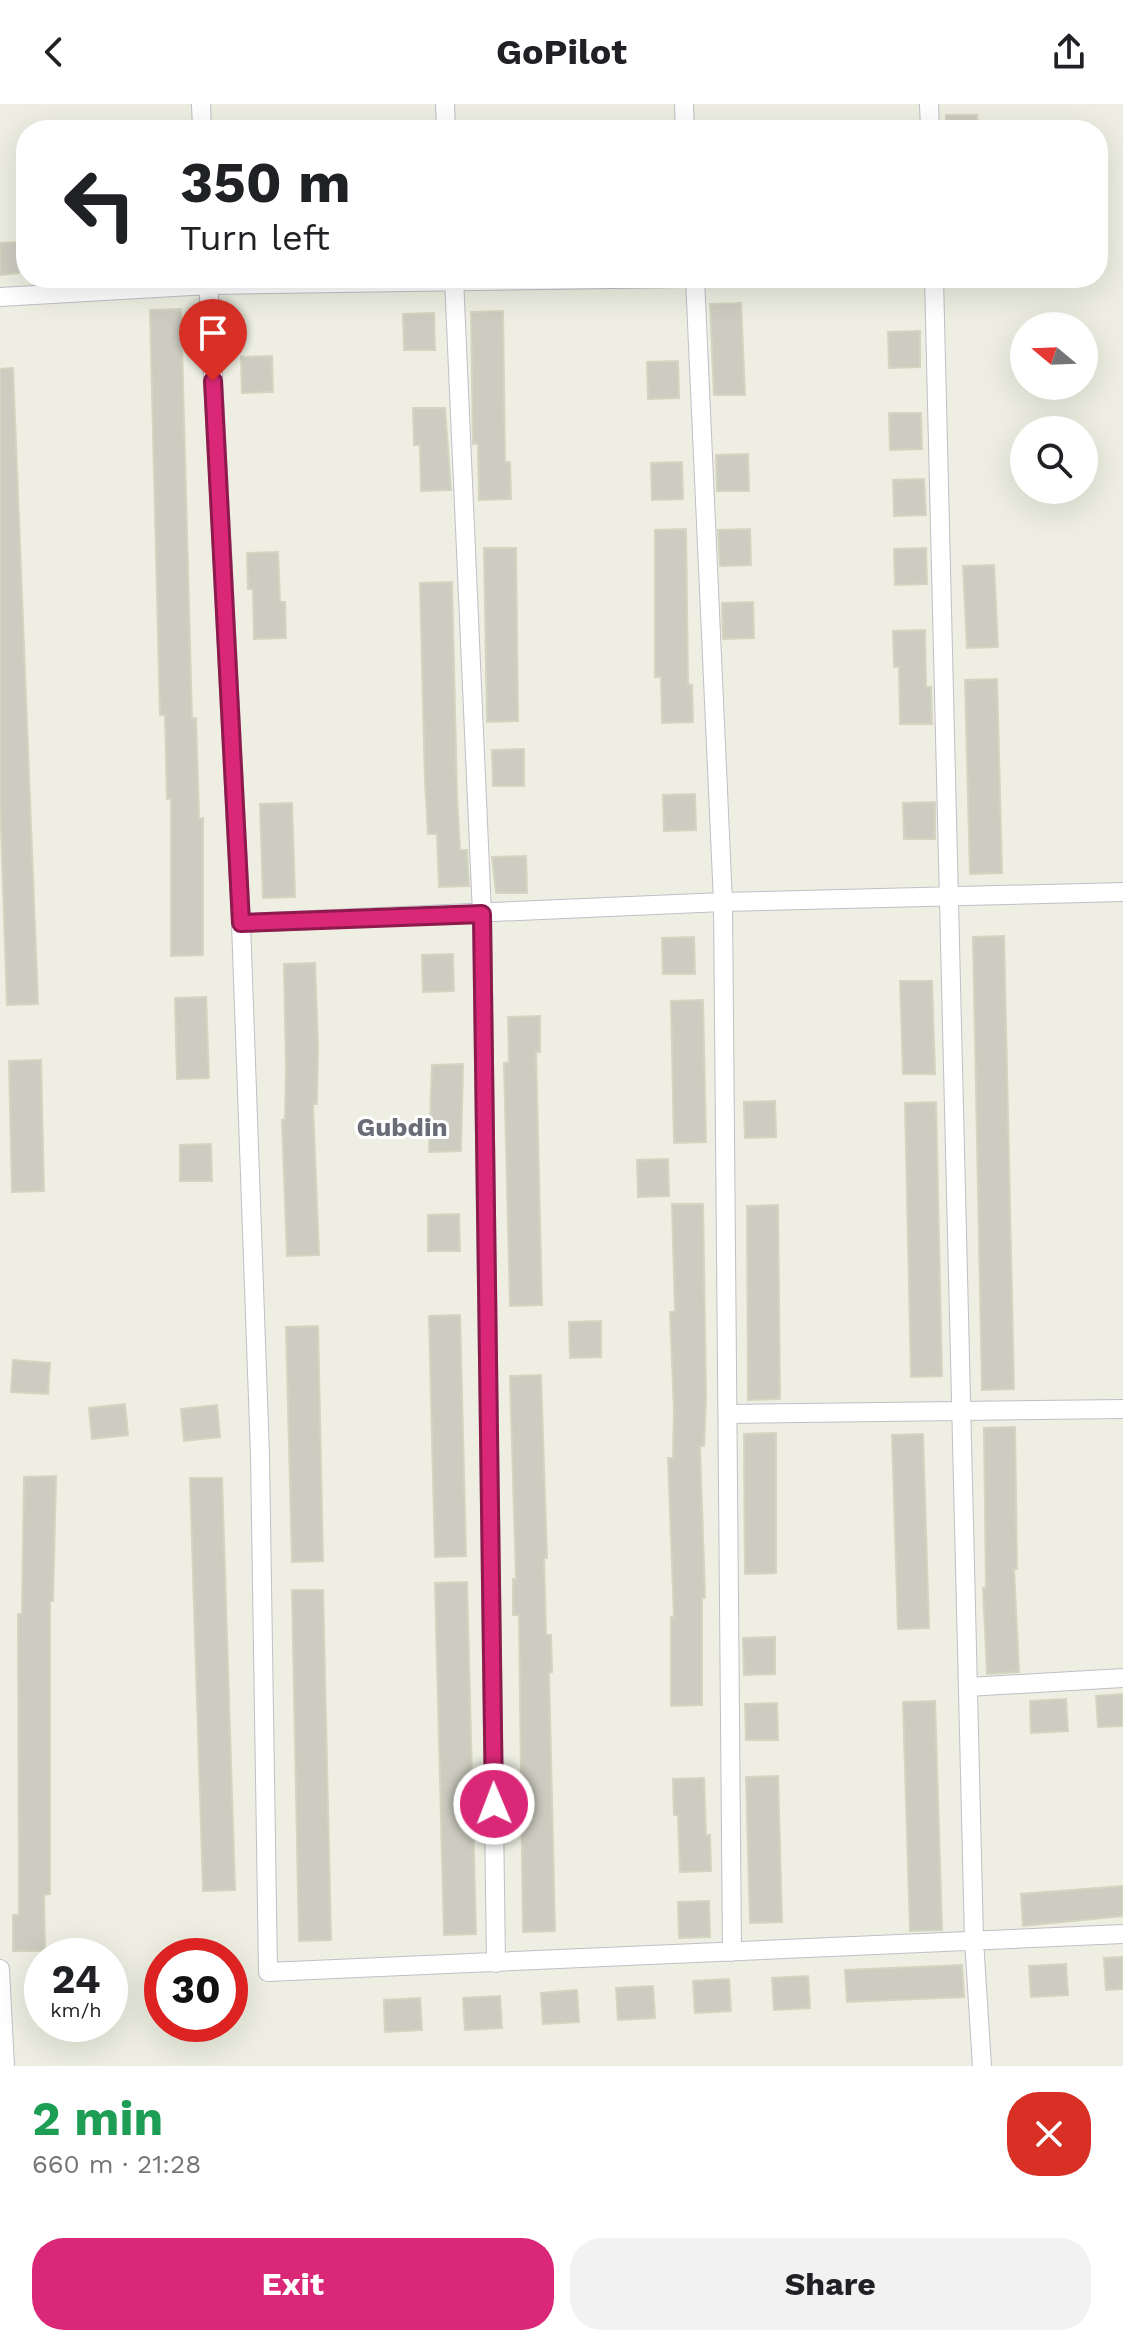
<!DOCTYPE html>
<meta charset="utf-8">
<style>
:root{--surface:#fff;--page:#f2f2f2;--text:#202124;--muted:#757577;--accent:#db2777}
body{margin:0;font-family:"Work Sans",sans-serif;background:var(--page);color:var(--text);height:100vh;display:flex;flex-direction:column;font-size:30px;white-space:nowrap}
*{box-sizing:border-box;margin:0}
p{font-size:26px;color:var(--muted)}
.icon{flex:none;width:44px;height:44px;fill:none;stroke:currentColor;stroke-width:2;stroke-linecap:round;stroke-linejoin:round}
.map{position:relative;height:1962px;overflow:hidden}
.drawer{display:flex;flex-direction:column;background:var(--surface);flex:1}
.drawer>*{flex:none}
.hud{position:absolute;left:16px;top:16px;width:1092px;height:168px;border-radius:32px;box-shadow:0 8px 32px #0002;background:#fff;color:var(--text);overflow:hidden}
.needle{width:52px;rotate:289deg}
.tools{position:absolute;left:1010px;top:208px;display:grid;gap:16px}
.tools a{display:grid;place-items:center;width:88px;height:88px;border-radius:50%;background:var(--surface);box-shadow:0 8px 32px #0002;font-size:40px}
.speed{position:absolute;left:24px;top:1834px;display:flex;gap:16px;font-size:40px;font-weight:700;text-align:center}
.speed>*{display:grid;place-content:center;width:104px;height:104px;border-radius:50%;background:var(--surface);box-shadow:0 8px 32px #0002;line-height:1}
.speed small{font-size:20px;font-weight:400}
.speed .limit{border:12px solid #d22;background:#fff;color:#111}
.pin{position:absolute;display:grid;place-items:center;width:68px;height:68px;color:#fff;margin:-82px -34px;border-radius:50% 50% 50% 0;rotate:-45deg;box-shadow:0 0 8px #0007}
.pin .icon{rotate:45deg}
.me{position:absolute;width:88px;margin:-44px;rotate:359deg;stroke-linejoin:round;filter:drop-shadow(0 0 6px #0008)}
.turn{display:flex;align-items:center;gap:28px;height:168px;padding:0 32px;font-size:36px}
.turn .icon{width:104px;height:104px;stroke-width:2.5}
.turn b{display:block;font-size:56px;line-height:68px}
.round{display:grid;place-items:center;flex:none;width:84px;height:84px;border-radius:32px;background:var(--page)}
.overview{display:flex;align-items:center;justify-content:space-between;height:136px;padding:0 32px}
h1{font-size:48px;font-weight:700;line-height:60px;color:#1e9e55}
.primary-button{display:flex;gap:16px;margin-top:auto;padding:16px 32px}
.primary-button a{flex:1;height:92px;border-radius:32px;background:var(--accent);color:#fff;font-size:32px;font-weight:700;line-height:92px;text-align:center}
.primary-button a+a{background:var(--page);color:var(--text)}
header{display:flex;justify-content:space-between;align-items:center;height:104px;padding:0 32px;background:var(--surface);font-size:36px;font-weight:700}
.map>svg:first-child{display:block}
</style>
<header><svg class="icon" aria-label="back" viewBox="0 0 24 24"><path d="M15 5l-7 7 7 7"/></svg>GoPilot<svg class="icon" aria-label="share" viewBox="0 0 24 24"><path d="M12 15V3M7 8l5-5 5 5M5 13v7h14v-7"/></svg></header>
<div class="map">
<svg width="1123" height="1962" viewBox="0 0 1123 1962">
<rect width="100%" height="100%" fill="#eeefe2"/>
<path fill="#ccccc1" stroke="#d4d4c0" stroke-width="2" d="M946 11H977L978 26H946Z
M17 138 19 169 0 171V139Z
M741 199 745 291H714L710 200Z
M181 205 192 615 196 614 199 715 203 714V851L171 852V694L167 695 165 611H160L150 206Z
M503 207 505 358H510L511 395 479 396 478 339 473 340 471 208Z
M434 209 435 246H404L403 210Z
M920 227V263L889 264 888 228Z
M272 252 273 288 242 289 241 253Z
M678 257 679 294 648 295 647 258Z
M13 264 38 900 7 901 0 691V265Z
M413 304H445L451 386 421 387 420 341H414Z
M889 309H921L922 345 890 346Z
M748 350 749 387H717L716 351Z
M682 358 683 395 652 396 651 359Z
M924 375 926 411 894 412 893 376Z
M686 425 688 581H692L693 618 662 619 661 573H655V426Z
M750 425 751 461 720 462 718 426Z
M484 444H516L518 617 487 618Z
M926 444 927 480 895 481 894 445Z
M278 448 280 498H285L286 534 254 535 253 485H248L247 449Z
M994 461 998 543 967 544 963 462Z
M452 478 457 693 460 746H467L469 782 439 783 437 730H428L425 678 420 479Z
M753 498 754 534 723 535 722 499Z
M925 526 926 583H931L932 620H900L899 563H894L893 527Z
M997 575 1002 769 970 770 965 576Z
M524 645V682H493L492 646Z
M695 690 696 726 664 727 663 691Z
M935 698V735H904L903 699Z
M292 699 295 793 263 794 260 700Z
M526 752 527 789H496L492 753Z
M1004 832 1014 1285 982 1286 973 833Z
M694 833 695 870H663L662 834Z
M453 850 454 887 423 888 422 851Z
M315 859 318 942 317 1000H313L319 1151 287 1152 282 1016H285L286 964 284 860Z
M900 877H932L935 970H903Z
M206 893 209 974 177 975 175 894Z
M703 896 706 1038 674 1039 671 897Z
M540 912V948H536L542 1201 510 1202 504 959 509 958 508 913Z
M41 956 44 1087 12 1088 9 957Z
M463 960 461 1047 429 1048 432 961Z
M775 997 776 1033 745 1034 744 998Z
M936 998 942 1272 911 1273 905 999Z
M211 1040 212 1077H180V1041Z
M668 1055 669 1092 638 1093 637 1056Z
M672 1100H703L706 1293 704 1342H700L705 1494H702V1601L671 1602V1513H674L668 1354H673L674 1306 670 1208H675Z
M778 1101 780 1295 748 1296 747 1102Z
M459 1110 460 1147H428V1111Z
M460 1211 466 1452 435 1453 429 1212Z
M601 1217V1253L570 1254 569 1218Z
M318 1222 323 1457 292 1458 286 1223Z
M13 1256 50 1259 48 1290 11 1288Z
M541 1271 547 1454H544L546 1531H551L552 1568H549L555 1827 523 1828 519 1511H513V1475H516L510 1272Z
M125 1300 128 1331 92 1335 89 1304Z
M217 1301 220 1333 184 1337 181 1305Z
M1015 1323 1017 1465H1014L1019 1568 987 1570 983 1484H986L984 1324Z
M776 1329V1469L745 1470 744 1330Z
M923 1330 929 1524 898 1525 892 1331Z
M56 1372 53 1497H50V1790L44 1791 45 1847H13V1811H19L18 1510H22L24 1373Z
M190 1374H222L235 1786 203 1787Z
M467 1478 476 1830 444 1831 435 1479Z
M292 1486H323L331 1836 299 1837Z
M775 1533V1570L744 1571 743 1534Z
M1123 1590V1622L1098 1623 1096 1592Z
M1066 1595 1068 1627 1031 1629 1030 1597Z
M935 1597 942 1826 910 1827 903 1598Z
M777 1599 778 1636H746L745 1600Z
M778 1672 782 1818 750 1819 746 1673Z
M704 1674 706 1731H710L711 1767 680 1768 678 1711H674L673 1675Z
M1123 1782V1812L1023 1822 1021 1790Z
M709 1797 710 1833 679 1834 678 1798Z
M1123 1853V1885L1106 1886 1104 1854Z
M1066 1860 1068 1891 1031 1893 1029 1862Z
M962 1861 964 1893 847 1898 845 1866Z
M808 1872 810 1904 774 1906 772 1874Z
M729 1875 731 1907 695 1909 693 1877Z
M653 1882 655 1914 618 1916 616 1884Z
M577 1886 579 1918 543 1920 541 1889Z
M500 1892 502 1924 465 1926 463 1894Z
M420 1894 422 1926 385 1928 384 1896Z"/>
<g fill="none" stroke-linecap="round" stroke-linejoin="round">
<defs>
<path id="street" d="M201 0 202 26
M445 0 446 26
M684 0 685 26
M929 0 930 26
M208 174 241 819 260 1351 268 1868 1123 1830
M454 174 482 810 496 1859
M695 174 723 798 732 1848
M934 174 974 1836 982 1962
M0 193 208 181 682 174
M241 819 723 798 1123 788
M728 1310 1123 1305
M968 1583 1123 1574
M0 1865 5 1962"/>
</defs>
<use href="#street" stroke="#bfbfc7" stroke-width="20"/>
<use href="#street" stroke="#fff" stroke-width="18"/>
</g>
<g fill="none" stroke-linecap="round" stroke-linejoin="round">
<defs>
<path id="route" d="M213 277 241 819 482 810 494 1700"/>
</defs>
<use href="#route" stroke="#8e194d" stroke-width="20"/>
<use href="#route" stroke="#db2777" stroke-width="14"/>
</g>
<g text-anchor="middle" stroke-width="6" stroke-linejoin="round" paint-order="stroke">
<g font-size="26" font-weight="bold" fill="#6b6d76" stroke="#fff">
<text x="402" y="1032">Gubdin</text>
</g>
</g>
</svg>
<div class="tools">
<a><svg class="needle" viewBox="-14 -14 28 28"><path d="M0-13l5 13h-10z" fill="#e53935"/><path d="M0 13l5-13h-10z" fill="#757577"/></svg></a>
<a><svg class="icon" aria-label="search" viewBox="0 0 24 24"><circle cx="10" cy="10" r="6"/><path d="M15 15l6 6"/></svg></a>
</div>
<div class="speed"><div>24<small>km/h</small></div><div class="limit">30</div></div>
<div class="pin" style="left:213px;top:277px;background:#d93025"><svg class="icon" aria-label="arrive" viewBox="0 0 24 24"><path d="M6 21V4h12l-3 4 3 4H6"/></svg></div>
<svg class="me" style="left:494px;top:1700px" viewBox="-20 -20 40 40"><circle r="17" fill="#db2777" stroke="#fff" stroke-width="3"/><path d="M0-11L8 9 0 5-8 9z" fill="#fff"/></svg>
<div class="hud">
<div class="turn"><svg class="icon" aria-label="left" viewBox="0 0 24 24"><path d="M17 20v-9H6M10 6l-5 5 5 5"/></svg><div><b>350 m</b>Turn left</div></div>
</div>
</div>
<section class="drawer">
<div class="overview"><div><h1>2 min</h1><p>660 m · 21:28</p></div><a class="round" style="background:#d93025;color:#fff"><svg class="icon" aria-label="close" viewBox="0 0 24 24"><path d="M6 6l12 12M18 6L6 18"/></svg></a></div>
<div class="primary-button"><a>Exit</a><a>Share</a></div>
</section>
